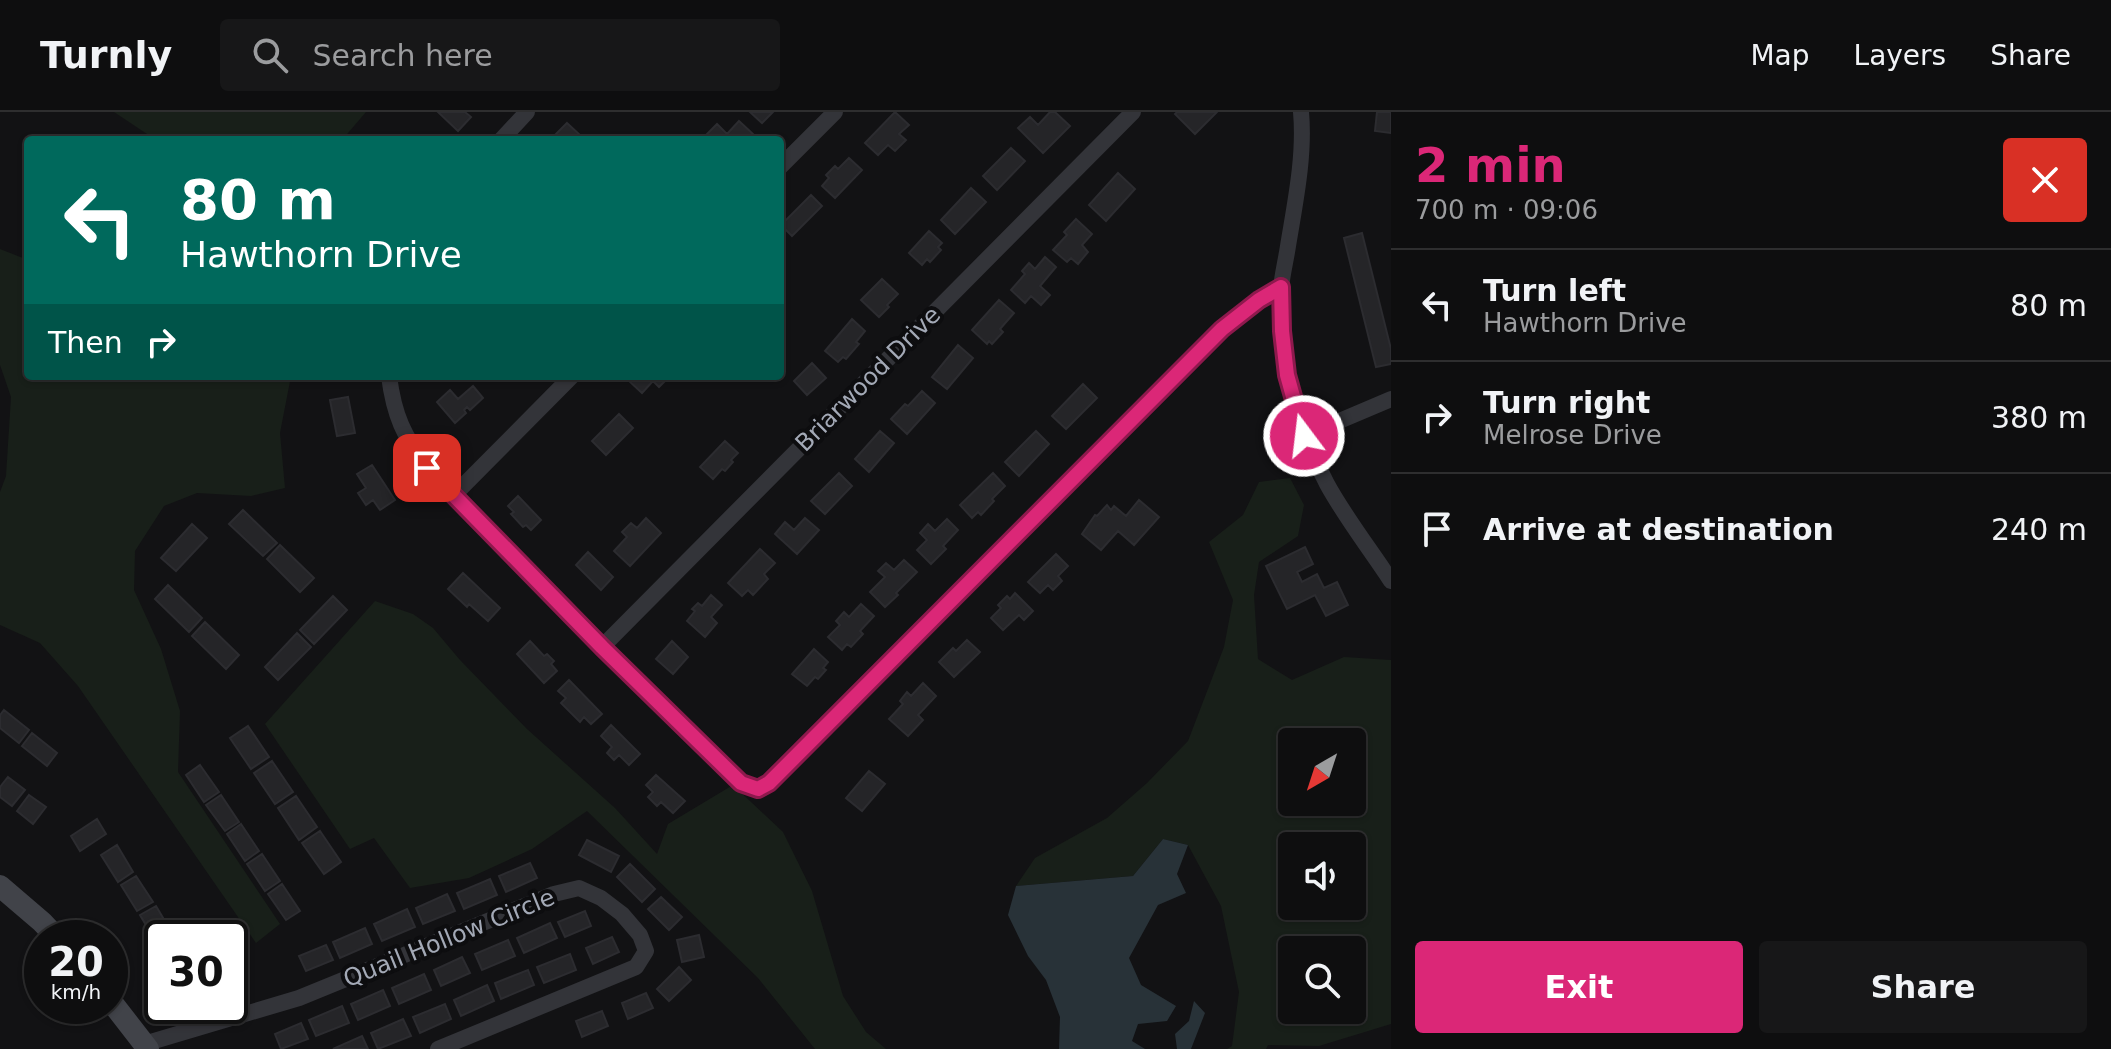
<!DOCTYPE html>
<meta charset="utf-8">
<style>
:root{--surface:#0e0e0f;--page:#171718;--text:#f1f3f6;--muted:#9b9c9e;--line:#2e2e2f;--accent:#db2777}
body{margin:0;font-family:"DejaVu Sans",sans-serif;background:var(--page);color:var(--text);height:100vh;display:flex;flex-direction:column;font-size:30px;white-space:nowrap}
*{box-sizing:border-box;margin:0}
p{font-size:26px;color:var(--muted)}
.icon{flex:none;width:44px;height:44px;fill:none;stroke:currentColor;stroke-width:2;stroke-linecap:round;stroke-linejoin:round}
.map{position:relative;flex:1;overflow:hidden}
.panel{display:flex;flex-direction:column;background:var(--surface);width:720px}
.panel>*{flex:none}
.banner{position:absolute;left:24px;top:24px;width:760px;height:244px;border-radius:8px;box-shadow:0 2px 6px #0004,0 0 0 2px var(--line);background:#00695c;color:#fff;overflow:hidden}
.needle{width:52px;rotate:219deg}
.buttons{position:absolute;left:1278px;top:616px;display:grid;gap:16px}
.buttons a{display:grid;place-items:center;width:88px;height:88px;border-radius:8px;background:var(--surface);box-shadow:0 2px 6px #0004,0 0 0 2px var(--line);font-size:40px}
.speed{position:absolute;left:24px;top:808px;display:flex;gap:16px;font-size:40px;font-weight:700;text-align:center}
.speed>*{display:grid;place-content:center;width:104px;height:104px;border-radius:50%;background:var(--surface);box-shadow:0 2px 6px #0004,0 0 0 2px var(--line);line-height:1}
.speed small{font-size:20px;font-weight:400}
.speed .limit{border:4px solid #111;border-radius:12px;background:#fff;color:#111}
.pin{position:absolute;display:grid;place-items:center;width:68px;height:68px;color:#fff;margin:-34px;border-radius:16px;box-shadow:0 4px 12px #0006}
.me{position:absolute;width:88px;margin:-44px;rotate:345deg;stroke-linejoin:round;filter:drop-shadow(0 0 6px #0008)}
.turn{display:flex;align-items:center;gap:28px;height:168px;padding:0 24px;font-size:36px}
.turn .icon{width:104px;height:104px;stroke-width:2.5}
.turn b{display:block;font-size:56px;line-height:68px}
.then{display:flex;align-items:center;height:76px;padding:0 24px;background:#0003;gap:16px;font-size:30px}
.round{display:grid;place-items:center;flex:none;width:84px;height:84px;border-radius:8px;background:var(--page)}
.summary{display:flex;align-items:center;justify-content:space-between;height:136px;padding:0 24px}
h1{font-size:48px;font-weight:600;line-height:60px;color:var(--accent)}
.button{display:flex;gap:16px;margin-top:auto;padding:16px 24px}
.button a{flex:1;height:92px;border-radius:8px;background:var(--accent);color:#fff;font-size:32px;font-weight:600;line-height:92px;text-align:center}
.button a+a{background:var(--page);color:var(--text)}
ul{padding:0;list-style:none}
li{display:flex;align-items:center;gap:24px;height:112px;padding:0 24px;border-top:2px solid var(--line)}
li div{flex:1}
li b{display:block;font-size:30px}
li em{font-style:normal}
header{display:flex;align-items:center;gap:48px;box-sizing:border-box;height:112px;padding:0 40px;background:var(--surface);border-bottom:2px solid var(--line)}
header strong{font-size:38px}
nav{display:flex;gap:44px;margin-inline-start:auto;font-size:28px}
.search{width:560px;height:72px;background:var(--page);display:flex;align-items:center;gap:20px;box-sizing:border-box;padding:0 28px;border-radius:8px;color:var(--muted);font-size:30px}
main{display:flex;flex:1;min-height:0}
.map>svg:first-child{display:block}
</style>
<header>
<strong>Turnly</strong>
<div class="search"><svg class="icon" aria-label="search" viewBox="0 0 24 24"><circle cx="10" cy="10" r="6"/><path d="M15 15l6 6"/></svg>Search here</div>
<nav><a>Map</a><a>Layers</a><a>Share</a></nav>
</header>
<main>
<div class="map">
<svg width="1391" height="937" viewBox="0 0 1391 937">
<rect width="100%" height="100%" fill="#121214"/>
<path fill="#181f19" fill-rule="evenodd" d="M114 0H366L342 28H156Z
M0 137 28 148V264H291L280 321 285 376 251 384 197 381 164 394 135 439 134 478 161 537 180 599 178 660 280 812 256 831 78 574 40 531 0 513V380L6 364 11 285 0 253Z
M1290 366 1304 393 1298 424 1259 450 1254 483 1258 547 1292 568 1344 545 1391 548V912L1319 934 1268 933 1266 937H1227L1232 934 1239 880 1221 794 1188 733 1163 727 1133 764 1016 774 1035 746 1107 706 1147 671 1188 629 1224 535 1233 488 1209 430 1243 403 1259 370ZM1292 630H1352V690H1292ZM1292 734H1352V794H1292ZM1292 838H1352V898H1292Z
M375 489 413 502 433 516 460 548 527 617 615 696 657 742 668 712 733 673 783 720 812 779 843 884 866 920 886 937H815L758 866 587 699 532 737 469 766 410 776 374 726 350 737 265 612Z"/>
<path fill="#283238" d="M1163 727 1188 733 1177 762 1186 781 1158 793 1129 846 1141 873 1176 894 1167 909 1138 912 1132 929 1145 937H1059L1060 905 1046 868 1028 844 1008 803 1016 774 1133 764Z
M1194 889 1205 901 1191 937H1177L1175 922 1189 909Z"/>
<path fill="#252528" stroke="#2c2c30" stroke-width="2" d="M438 0H465L471 5 458 19Z
M750 0H773L762 11Z
M895 0 909 13 899 22 906 28 895 39 888 33 878 43 865 31Z
M1050 0H1055L1070 14 1043 41 1018 16 1030 5 1038 13Z
M1177 0H1217L1195 22 1175 2Z
M1377 0H1391V21L1375 19Z
M739 9 753 22 747 28H713L707 22 717 12 727 22Z
M567 11 580 23 576 28H550Z
M1011 36 1025 49 997 78 983 64Z
M849 46 862 58 835 86 822 74 829 66 826 63 835 54 838 57Z
M1118 61 1135 77 1106 109 1089 93Z
M971 76 986 90 955 122 941 108Z
M811 83 822 94 792 124 781 113Z
M1076 107 1092 122 1082 133 1088 140 1078 152 1071 146 1067 150 1053 138 1067 123 1064 120Z
M929 119 942 131 938 135 941 138 930 150 927 147 922 153 909 141Z
M1362 121 1391 237V252L1376 255 1344 126Z
M1045 145 1056 155 1040 174 1050 183 1041 193 1031 184 1025 191 1011 178 1025 162 1022 159 1029 151 1035 157Z
M882 167 898 182 887 193 889 195 879 205 861 188Z
M999 188 1014 201 1000 217 1003 220 992 232 989 229 987 232 972 218Z
M852 207 865 219 856 230 859 232 846 247 843 245 838 250 825 239Z
M958 233 973 246 947 277 932 265Z
M812 251 826 266 807 283 794 269Z
M633 264H661L666 268 659 275 653 269 642 281 629 269Z
M1083 272 1097 286 1066 317 1052 304Z
M473 274 483 286 470 298 467 295 464 298 466 301 455 311 437 290 450 278 458 287Z
M922 279 935 291 907 322 891 307 905 292 908 294Z
M348 285 355 321 337 324 330 288Z
M619 302 633 316 606 343 592 329Z
M880 319 894 331 869 360 855 347Z
M1036 319 1049 332 1019 364 1005 350Z
M725 329 738 341 731 348 733 350 725 359 722 357 713 367 700 355Z
M372 353 395 388 380 398 373 388 366 393 358 381 366 376 357 362Z
M839 361 852 374 825 402 811 389Z
M993 361 1005 374 992 387 994 389 981 403 978 400 972 406 960 393Z
M518 384 541 408 531 418 526 413 523 415 511 402 514 400 508 394Z
M1139 388 1159 405 1134 433 1118 419 1101 438 1082 422 1095 403 1097 404 1107 393 1111 398 1114 394 1126 404Z
M243 398 277 431 263 444 229 412Z
M646 406 661 421 630 454 614 439 627 425 622 420 631 411 637 416Z
M805 406 819 418 797 442 775 422 785 410 794 418Z
M947 407 958 418 943 434 946 437 931 452 917 438 927 428 920 421 928 412 935 419Z
M192 412 207 426 176 459 161 446Z
M280 433 314 466 300 480 267 447Z
M1305 435 1313 452 1297 460 1302 470 1317 462 1324 476 1337 470 1348 493 1326 504 1315 483 1287 497 1266 454Z
M760 437 775 451 764 462 768 467 753 483 748 478 742 484 728 471Z
M588 440 613 465 601 478 576 453Z
M1056 442 1068 454 1058 464 1062 469 1053 478 1048 473 1040 481 1028 470Z
M904 448 917 460 896 481 898 483 885 495 870 480 885 465 878 459 886 451 894 458Z
M463 461 500 496 488 509 469 492 467 495 448 477Z
M168 473 202 506 189 520 155 487Z
M1015 481 1033 499 1024 508 1019 503 1003 518 991 506 1001 496 998 493 1007 484 1010 487Z
M711 483 722 493 711 505 717 511 705 525 687 509 695 499 692 497 698 491 702 494Z
M333 484 347 498 314 532 300 518Z
M861 492 874 504 860 519 863 522 851 535 847 532 842 538 828 525 840 513 836 509 844 500 849 505Z
M205 510 239 543 226 557 192 524Z
M297 521 311 535 278 568 265 555Z
M967 528 980 540 954 565 939 550 953 536 956 539Z
M530 529 544 544 547 542 554 549 551 552 557 559 544 571 517 542Z
M672 529 688 545 673 562 656 547Z
M814 537 828 550 823 556 826 558 818 567 815 565 807 574 792 562Z
M569 568 602 602 591 612 584 605 580 610 561 591 566 586 558 579Z
M923 571 936 584 918 603 923 608 908 624 889 607 903 592 900 589 907 580 911 584Z
M4 598 29 618 19 631 0 616V603Z
M611 613 640 642 629 653 619 643 614 648 607 641 612 635 601 624Z
M248 614 269 645 251 657 230 626Z
M32 621 57 641 47 654 22 634Z
M272 649 293 680 275 692 254 661Z
M200 653 219 680 204 690 186 663Z
M869 659 885 672 862 699 846 686Z
M656 663 685 689 673 701 661 690 657 694 648 685 653 680 646 673Z
M8 665 25 678 12 694 0 685V675Z
M29 683 46 695 33 712 17 699Z
M221 683 239 710 225 719 206 693Z
M296 684 317 715 299 728 278 696Z
M97 707 106 722 80 739 71 724Z
M241 712 259 739 245 749 227 722Z
M320 719 341 750 324 762 302 731Z
M587 728 619 744 611 760 579 743Z
M117 733 133 760 118 770 101 743Z
M262 742 280 769 265 779 247 752Z
M530 751 537 766 506 780 499 764Z
M630 752 655 777 642 790 617 765Z
M136 764 153 790 137 799 121 773Z
M490 767 497 783 464 797 457 781Z
M282 772 300 799 286 808 268 782Z
M447 782 455 799 423 812 416 796Z
M661 785 682 805 669 818 648 797Z
M156 794 172 821 156 830 140 803Z
M407 797 415 815 382 829 374 812Z
M585 799 591 814 565 825 558 810Z
M550 811 557 826 524 841 517 826Z
M365 816 372 832 340 846 333 830Z
M699 823 704 845 682 850 677 828Z
M612 825 619 840 593 852 586 836Z
M508 828 515 844 482 858 475 842Z
M326 833 333 848 306 859 299 844Z
M570 842 576 858 544 871 537 855Z
M462 845 470 861 441 874 434 858Z
M679 855 691 868 669 889 657 877Z
M528 858 534 873 501 887 495 871Z
M424 862 431 878 399 892 392 876Z
M487 873 494 889 461 904 454 888Z
M383 878 390 894 358 908 351 892Z
M646 881 653 896 628 907 622 891Z
M445 892 451 907 420 921 413 905Z
M342 894 349 911 316 924 309 908Z
M602 899 608 914 582 925 576 909Z
M403 907 411 924 378 937 371 921Z
M301 911 308 927 281 937 275 922Z
M362 924 368 937H333Z"/>
<g fill="none" stroke-linecap="round" stroke-linejoin="round">
<path stroke="#333439" stroke-width="16" d="M1301 0C1305 44 1295 91 1288 134 1286 148 1282 163 1281 177 1278 244 1295 312 1327 372 1345 405 1370 437 1391 469
M501 28 527 0
M780 55 835 0
M389 264C394 304 404 324 427 356L602 535 741 671 758 677 769 671 1222 217 1259 188 1281 175
M1304 324 1391 287
M453 384 572 264
M602 535 1133 0
M144 932 299 886 554 782 579 776 601 786 622 802 640 823 646 839 636 855 438 937"/>
<path stroke="#414349" stroke-width="22" d="M0 774 42 810 57 826
M110 888 148 937"/>
</g>
<g fill="none" stroke-linecap="round" stroke-linejoin="round">
<defs>
<path id="route" d="M427 356 602 535 741 671 758 677 769 671 1222 217 1259 188 1281 175 1282 219 1287 263 1304 324"/>
</defs>
<use href="#route" stroke="#8e194d" stroke-width="20"/>
<use href="#route" stroke="#db2777" stroke-width="14"/>
</g>
<g text-anchor="middle" stroke-width="8" stroke-linejoin="round" paint-order="stroke">
<g font-size="24" fill="#a3a9b6" stroke="#0d0d0f">
<text transform="translate(868 267) rotate(-45)" y="8">Briarwood Drive</text>
<text transform="translate(449 826) rotate(-22)" y="8">Quail Hollow Circle</text>
</g>
</g>
</svg>
<div class="buttons">
<a><svg class="needle" viewBox="-14 -14 28 28"><path d="M0-13l5 13h-10z" fill="#e53935"/><path d="M0 13l5-13h-10z" fill="#9b9c9e"/></svg></a>
<a><svg class="icon" aria-label="sound" viewBox="0 0 24 24"><path d="M4 9h4l5-4v14l-5-4H4zM17 9q2 3 0 6"/></svg></a>
<a><svg class="icon" aria-label="search" viewBox="0 0 24 24"><circle cx="10" cy="10" r="6"/><path d="M15 15l6 6"/></svg></a>
</div>
<div class="speed"><div>20<small>km/h</small></div><div class="limit">30</div></div>
<div class="pin" style="left:427px;top:356px;background:#d93025"><svg class="icon" aria-label="arrive" viewBox="0 0 24 24"><path d="M6 21V4h12l-3 4 3 4H6"/></svg></div>
<svg class="me" style="left:1304px;top:324px" viewBox="-20 -20 40 40"><circle r="17" fill="#db2777" stroke="#fff" stroke-width="3"/><path d="M0-11L8 9 0 5-8 9z" fill="#fff"/></svg>
<div class="banner">
<div class="turn"><svg class="icon" aria-label="left" viewBox="0 0 24 24"><path d="M17 20v-9H6M10 6l-5 5 5 5"/></svg><div><b>80 m</b>Hawthorn Drive</div></div>
<div class="then">Then<svg class="icon" aria-label="right" viewBox="0 0 24 24"><path d="M7 20v-9h11M14 6l5 5-5 5"/></svg></div>
</div>
</div>
<section class="panel">
<div class="summary"><div><h1>2 min</h1><p>700 m · 09:06</p></div><a class="round" style="background:#d93025;color:#fff"><svg class="icon" aria-label="close" viewBox="0 0 24 24"><path d="M6 6l12 12M18 6L6 18"/></svg></a></div>
<ul>
<li><svg class="icon" aria-label="left" viewBox="0 0 24 24"><path d="M17 20v-9H6M10 6l-5 5 5 5"/></svg><div><b>Turn left</b><p>Hawthorn Drive</p></div><em>80 m</em></li>
<li><svg class="icon" aria-label="right" viewBox="0 0 24 24"><path d="M7 20v-9h11M14 6l5 5-5 5"/></svg><div><b>Turn right</b><p>Melrose Drive</p></div><em>380 m</em></li>
<li><svg class="icon" aria-label="arrive" viewBox="0 0 24 24"><path d="M6 21V4h12l-3 4 3 4H6"/></svg><div><b>Arrive at destination</b></div><em>240 m</em></li>
</ul>
<div class="button"><a>Exit</a><a>Share</a></div>
</section>
</main>
